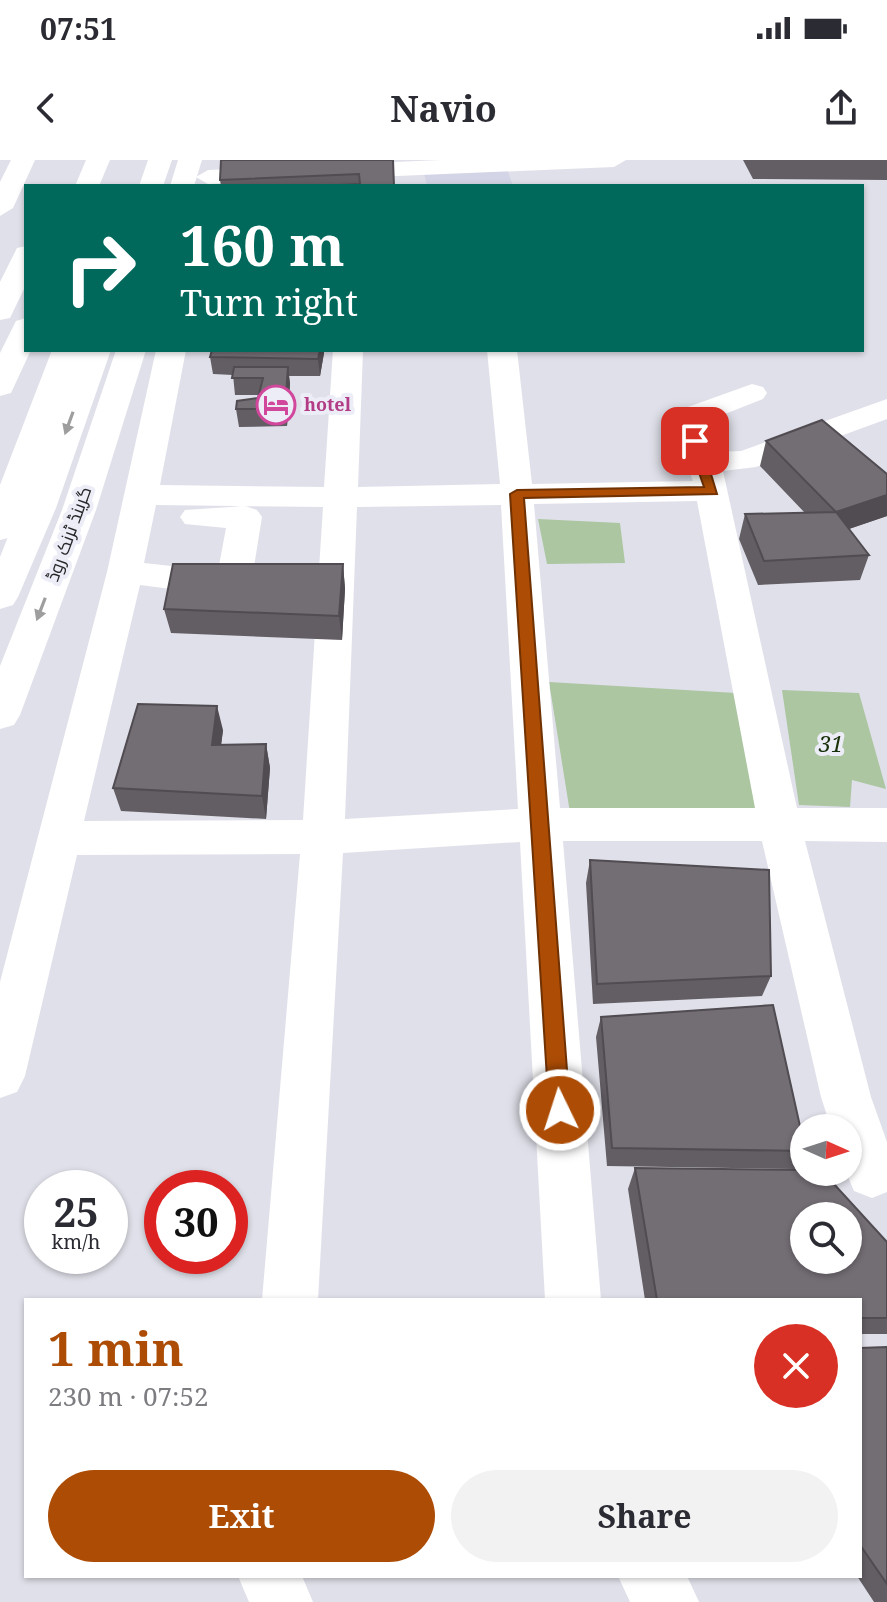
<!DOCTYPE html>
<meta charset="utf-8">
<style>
:root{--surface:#fff;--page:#f2f2f3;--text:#2b2b33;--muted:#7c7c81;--accent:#ac4c05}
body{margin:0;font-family:"Noto Serif",Cairo,serif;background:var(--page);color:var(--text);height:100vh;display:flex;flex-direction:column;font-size:30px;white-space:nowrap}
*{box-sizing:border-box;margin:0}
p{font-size:26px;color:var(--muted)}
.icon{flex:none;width:44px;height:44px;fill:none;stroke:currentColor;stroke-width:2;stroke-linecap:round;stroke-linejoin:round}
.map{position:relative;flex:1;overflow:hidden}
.panel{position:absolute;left:24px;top:1138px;width:838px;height:280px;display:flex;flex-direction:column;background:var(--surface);border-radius:0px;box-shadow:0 2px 6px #0004}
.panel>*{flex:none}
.hud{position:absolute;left:24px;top:24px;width:840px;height:168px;border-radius:0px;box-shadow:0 2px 6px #0004;background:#00695c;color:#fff;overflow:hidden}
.needle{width:52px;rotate:93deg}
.buttons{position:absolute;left:790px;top:954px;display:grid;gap:16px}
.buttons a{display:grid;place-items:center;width:72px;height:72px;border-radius:50%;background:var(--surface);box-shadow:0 2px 6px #0004;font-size:40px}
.speed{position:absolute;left:24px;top:1010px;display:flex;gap:16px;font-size:40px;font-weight:700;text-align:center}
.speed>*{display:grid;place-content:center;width:104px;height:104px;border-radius:50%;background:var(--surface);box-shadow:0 2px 6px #0004;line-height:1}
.speed small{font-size:20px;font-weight:400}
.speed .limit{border:12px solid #d22;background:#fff;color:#111}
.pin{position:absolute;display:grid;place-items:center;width:68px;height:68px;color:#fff;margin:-34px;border-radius:16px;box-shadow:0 4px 12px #0006}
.me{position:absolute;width:88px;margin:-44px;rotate:356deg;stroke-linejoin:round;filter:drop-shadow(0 0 6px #0008)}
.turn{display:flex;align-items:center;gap:28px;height:168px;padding:0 24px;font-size:36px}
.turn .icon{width:104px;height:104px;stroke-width:2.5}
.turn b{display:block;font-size:56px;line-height:68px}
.round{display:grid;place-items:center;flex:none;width:84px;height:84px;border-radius:42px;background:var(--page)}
.head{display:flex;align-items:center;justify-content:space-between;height:136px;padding:0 24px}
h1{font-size:48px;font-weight:700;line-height:60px;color:var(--accent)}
.primary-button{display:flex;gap:16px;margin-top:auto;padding:16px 24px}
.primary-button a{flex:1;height:92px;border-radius:48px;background:var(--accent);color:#fff;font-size:32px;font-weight:700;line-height:92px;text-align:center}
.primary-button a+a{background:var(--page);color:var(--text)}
.status{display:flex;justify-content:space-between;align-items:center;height:56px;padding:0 40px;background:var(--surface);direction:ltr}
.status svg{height:22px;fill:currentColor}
header{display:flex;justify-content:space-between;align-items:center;height:104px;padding:0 24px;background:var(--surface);font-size:36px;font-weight:700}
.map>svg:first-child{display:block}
</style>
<div class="status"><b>07:51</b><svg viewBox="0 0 49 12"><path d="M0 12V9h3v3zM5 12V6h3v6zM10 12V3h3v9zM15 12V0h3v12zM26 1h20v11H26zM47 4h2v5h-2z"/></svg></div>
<header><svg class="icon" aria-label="back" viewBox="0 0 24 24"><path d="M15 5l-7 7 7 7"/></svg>Navio<svg class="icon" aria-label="share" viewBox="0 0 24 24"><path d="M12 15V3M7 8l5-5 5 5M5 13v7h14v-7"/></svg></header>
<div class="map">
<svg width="887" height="1442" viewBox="0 0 887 1442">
<rect width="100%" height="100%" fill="#e0e0ea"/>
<path fill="#d3d4e5" d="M507 9 513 26H427L424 13Z"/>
<path fill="#abc6a0" d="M538 359 620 363 625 403 547 404Z
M549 522 753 534 776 651 572 665Z
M782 530 859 533 886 629 852 620 850 647 799 645Z"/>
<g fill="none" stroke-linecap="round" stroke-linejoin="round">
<path fill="#fff" fill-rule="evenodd" d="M11 0H35L13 48 0 56V22Z
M148 0H172L163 26H139Z
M441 0H626L614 7 208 24 196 17 208 10Z
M52 190H82L17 369 12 377 0 380V325Z
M156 190H186L160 325 324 327 333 190H363L358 327 500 324 487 190H517L532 324 693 321 669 259 674 252 752 224 763 227 767 233 763 239 702 263 715 292 741 291 887 239V259L756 307 723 311 797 648H887V682L805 681 871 937 887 982V1032L872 1038 854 1031 846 1012 848 968H831L821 937 762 681H563L601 1140H545L520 682 343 693 318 1140H262L300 694 77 695 25 916 17 932 0 938V822L107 412ZM697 341 755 648H560L534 344ZM156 345 323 347 303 660 84 661 140 425 233 437 246 433 251 425 262 357 257 350 245 346 185 350 180 357 185 364 226 368 218 411 144 403ZM501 345 518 649 345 659 357 347Z
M238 1416H302L313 1442H249Z
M618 1416H687L699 1442H630Z"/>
<path fill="#fff" fill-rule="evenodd" d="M86 0H110L99 26H75Z
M178 0H202L194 26H170Z
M26 86V125L10 158 0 160V122L17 88Z
M26 158V190H31L11 233 0 236V193L16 161Z
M81 190H111L56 348 18 437 13 445 0 449V397Z
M116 190H146L96 350 20 555 14 565 0 569V506L62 350Z"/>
</g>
<path fill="#635e64" d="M393 0 394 26H221L220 20Z
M743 0H887V20L753 19Z
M324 193 320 216H289L290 224 287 266 239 267 236 249 258 238 259 235H235L233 215 213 214 210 197Z
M766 281 887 314V356L849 369 869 395 860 420 758 425 739 379 745 354 805 353 760 306Z
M343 404 345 429 342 480 171 473 164 449Z
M223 570 221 585 266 584 270 608 266 659 121 651 113 628Z
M590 700 771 816 762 836 593 844 586 723Z
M601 857 804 984V994L795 1009 607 1006 596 877Z
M635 1008 887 1082V1174H860V1140H645L628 1029Z
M887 1187V1442H874L857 1416H860V1188Z"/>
<path fill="#504c51" d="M320 190H324V193L320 216 318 199Z
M288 207 290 224 287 266 285 249Z
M887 335V356L828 376 836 352Z
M343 404 345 429 342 480 339 456Z
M217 546 223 570 218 609 212 585Z
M266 584 270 608 266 659 262 636Z"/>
<path fill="#736d74" stroke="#504c51" stroke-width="2" fill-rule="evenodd" d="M221 0H393L394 26H319L360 24 359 14 220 20Z
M212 190H320L318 199 210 197Z
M234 207H288L285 249H236L237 241 258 238 263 218H232Z
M822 260 887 314V335L836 352 766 281Z
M836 352 869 395 764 401 745 354Z
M173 404H343L339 456 164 449Z
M138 544 217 546 212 585 266 584 262 636 113 628Z
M590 700 769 710 771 816 597 824Z
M773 845 804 984V991L612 988 601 857Z
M635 1008 804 1010V1012H823L887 1082V1158H860V1140H657ZM804 1056H848V1100H804Z
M887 1187V1424L860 1385V1188Z"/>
<defs><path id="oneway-solid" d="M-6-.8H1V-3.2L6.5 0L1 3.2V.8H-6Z" transform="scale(2)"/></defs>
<g fill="#9e9e9f">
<use href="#oneway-solid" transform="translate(69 263) rotate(110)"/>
<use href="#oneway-solid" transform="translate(41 449) rotate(111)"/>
</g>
<path fill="#ac4c05" stroke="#703103" stroke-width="2" d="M695 277 701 281 717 334 524 338 570 950 567 956 560 959 552 956 549 950 510 334 517 330 704 327 688 281Z"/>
<defs>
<symbol id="hotel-ring" viewBox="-11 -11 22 22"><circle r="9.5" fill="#ededf7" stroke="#d1479c" stroke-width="1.5"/><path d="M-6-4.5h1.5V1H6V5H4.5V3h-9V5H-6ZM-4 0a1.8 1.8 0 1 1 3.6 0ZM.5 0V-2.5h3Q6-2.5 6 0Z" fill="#d1479c"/></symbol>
</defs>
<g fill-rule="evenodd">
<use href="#hotel-ring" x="254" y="223" width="44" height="44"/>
</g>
<g text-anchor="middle" stroke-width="8" stroke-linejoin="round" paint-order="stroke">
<g font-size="18" font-weight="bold" fill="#b23c85" stroke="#ededf7" text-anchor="start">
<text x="304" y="251">hotel</text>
</g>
<g font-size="18" fill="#27272a" stroke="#ededf7">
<text transform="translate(69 374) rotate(-70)" y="6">گرینڈ ٹرنک روڈ</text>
</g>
<g font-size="22" font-style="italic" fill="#19310b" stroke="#ededf7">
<text x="831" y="592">31</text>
</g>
</g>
</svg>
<div class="buttons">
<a><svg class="needle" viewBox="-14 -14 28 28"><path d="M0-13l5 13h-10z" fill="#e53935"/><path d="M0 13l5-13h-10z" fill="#7c7c81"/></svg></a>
<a><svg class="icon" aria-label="search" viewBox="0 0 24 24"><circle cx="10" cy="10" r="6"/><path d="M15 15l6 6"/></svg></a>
</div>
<div class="speed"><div>25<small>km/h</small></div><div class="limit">30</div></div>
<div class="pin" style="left:695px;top:281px;background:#d93025"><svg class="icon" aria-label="arrive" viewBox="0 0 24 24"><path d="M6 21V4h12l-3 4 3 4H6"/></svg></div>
<svg class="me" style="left:560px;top:950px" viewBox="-20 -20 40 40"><circle r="17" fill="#ac4c05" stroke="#fff" stroke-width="3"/><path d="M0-11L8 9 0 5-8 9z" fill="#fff"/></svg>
<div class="hud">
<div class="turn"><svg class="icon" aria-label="right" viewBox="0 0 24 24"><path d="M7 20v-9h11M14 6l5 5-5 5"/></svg><div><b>160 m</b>Turn right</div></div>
</div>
<section class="panel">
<div class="head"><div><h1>1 min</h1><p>230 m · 07:52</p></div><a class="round" style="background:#d93025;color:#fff"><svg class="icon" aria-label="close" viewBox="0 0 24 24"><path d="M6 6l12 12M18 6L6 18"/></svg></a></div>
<div class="primary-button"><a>Exit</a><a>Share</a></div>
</section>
</div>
